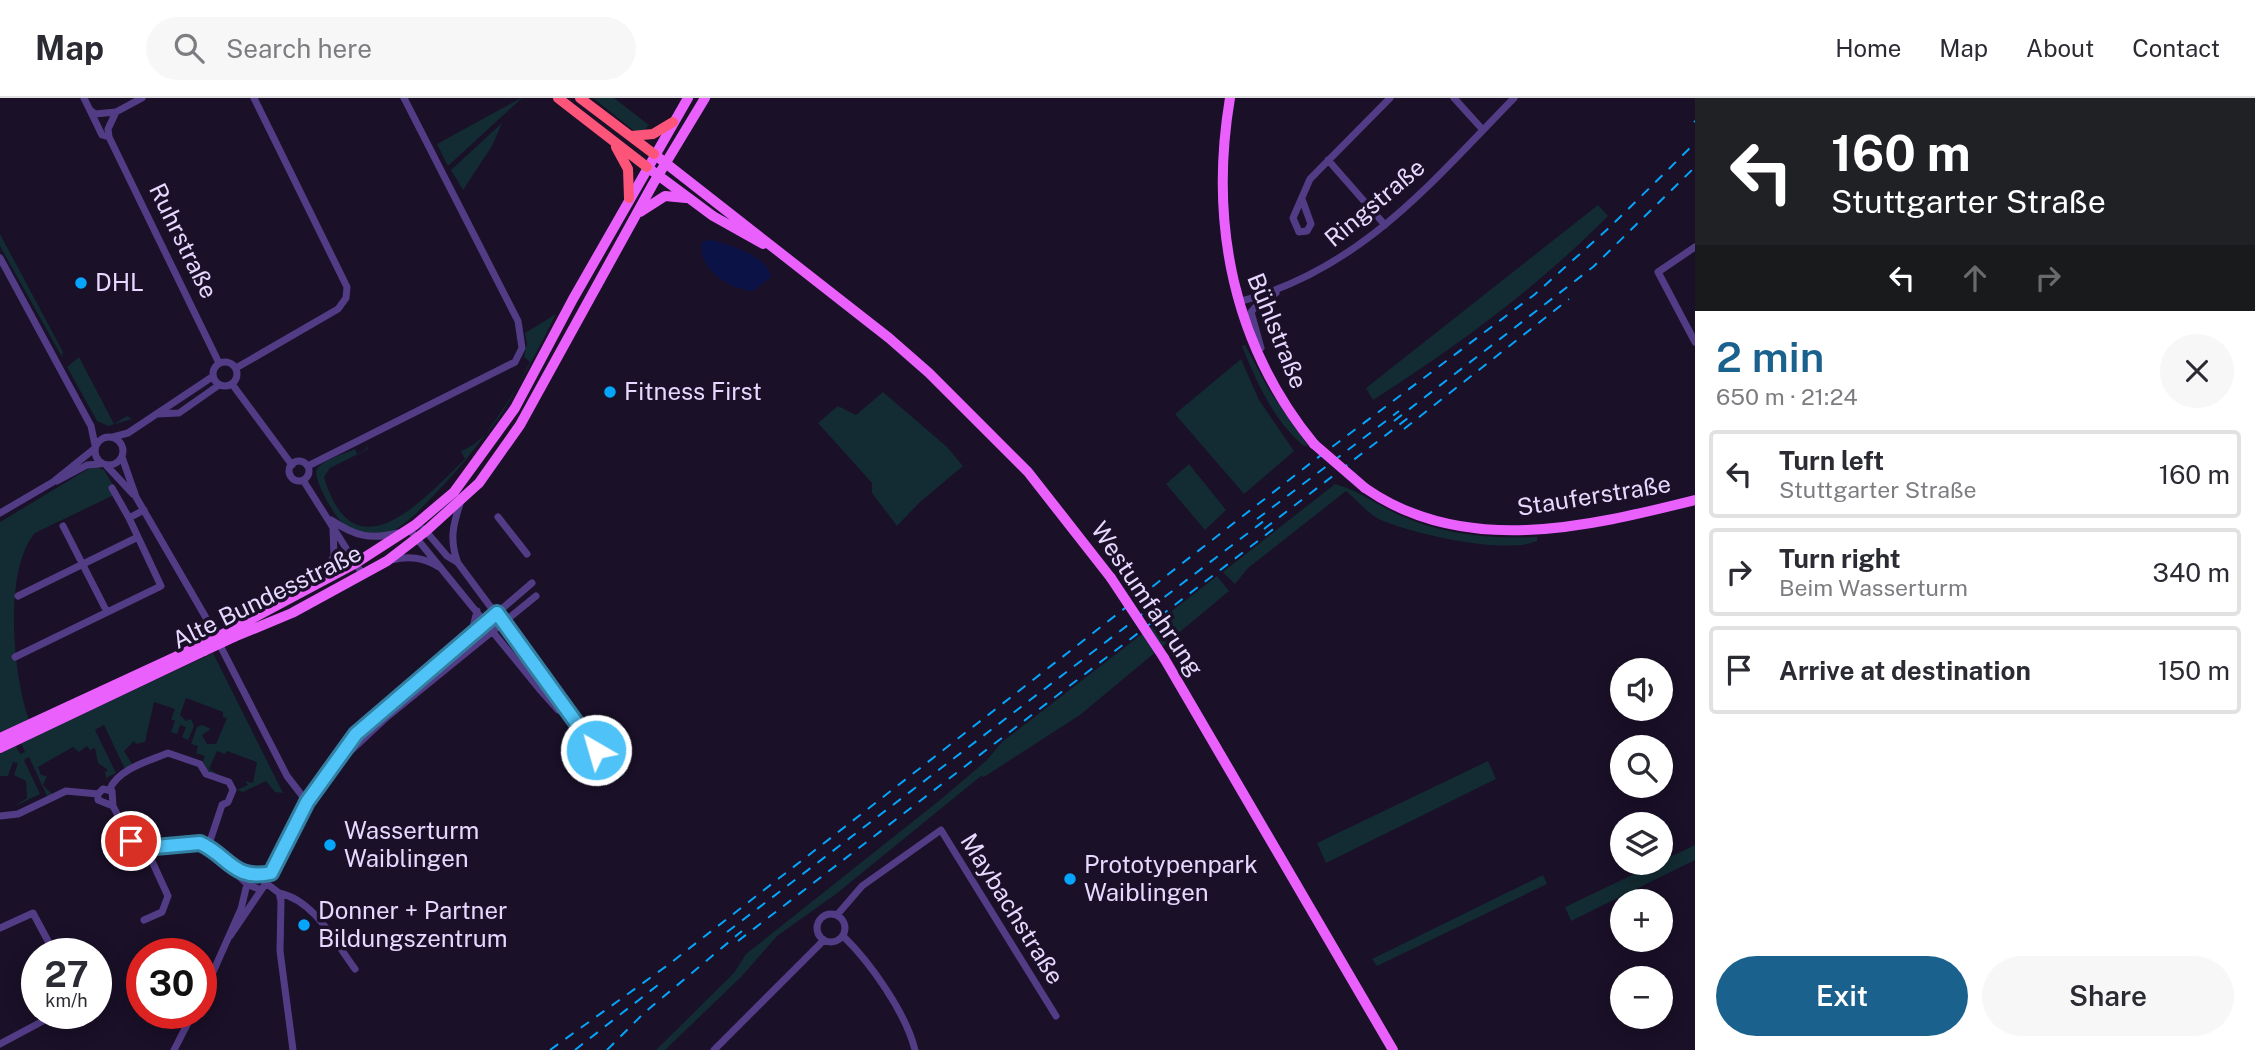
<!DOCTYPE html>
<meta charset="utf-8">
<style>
:root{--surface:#fff;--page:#f7f7f7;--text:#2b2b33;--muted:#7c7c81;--line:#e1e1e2;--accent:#1a628d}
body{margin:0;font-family:"Public Sans",sans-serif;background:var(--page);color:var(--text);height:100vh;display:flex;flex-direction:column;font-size:26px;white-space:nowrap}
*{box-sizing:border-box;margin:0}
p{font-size:23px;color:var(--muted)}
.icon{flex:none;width:38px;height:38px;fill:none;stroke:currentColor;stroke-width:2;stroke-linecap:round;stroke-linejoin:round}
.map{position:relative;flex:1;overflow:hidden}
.side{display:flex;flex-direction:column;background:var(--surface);width:560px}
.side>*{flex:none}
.hud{background:#202124;color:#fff;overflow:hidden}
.controls{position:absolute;left:1610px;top:560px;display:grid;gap:14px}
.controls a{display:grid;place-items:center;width:63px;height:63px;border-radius:50%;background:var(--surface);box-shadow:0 4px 18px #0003;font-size:35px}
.speed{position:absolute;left:21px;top:840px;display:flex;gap:14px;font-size:35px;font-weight:700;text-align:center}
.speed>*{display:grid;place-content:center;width:91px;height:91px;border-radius:50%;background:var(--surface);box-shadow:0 4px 18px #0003;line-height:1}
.speed small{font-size:18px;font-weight:400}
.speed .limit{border:10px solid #d22;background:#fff;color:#111}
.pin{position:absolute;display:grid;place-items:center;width:60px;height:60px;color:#fff;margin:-30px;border:4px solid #fff;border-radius:50%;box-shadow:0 2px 7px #0007}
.me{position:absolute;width:77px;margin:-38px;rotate:322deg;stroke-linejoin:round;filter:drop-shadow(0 0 5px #0008)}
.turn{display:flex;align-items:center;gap:24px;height:147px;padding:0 21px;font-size:32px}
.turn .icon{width:91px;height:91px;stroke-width:2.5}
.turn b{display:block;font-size:49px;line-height:60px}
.lanes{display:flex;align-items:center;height:66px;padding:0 21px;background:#0003;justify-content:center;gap:35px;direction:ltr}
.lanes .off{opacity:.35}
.round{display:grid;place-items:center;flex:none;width:74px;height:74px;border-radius:37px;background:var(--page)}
.overview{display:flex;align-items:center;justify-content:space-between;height:119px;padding:0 21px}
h1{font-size:42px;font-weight:600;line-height:52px;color:var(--accent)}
.primary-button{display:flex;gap:14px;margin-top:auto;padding:14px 21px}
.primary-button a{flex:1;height:80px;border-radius:42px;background:var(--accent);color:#fff;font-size:28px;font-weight:600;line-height:80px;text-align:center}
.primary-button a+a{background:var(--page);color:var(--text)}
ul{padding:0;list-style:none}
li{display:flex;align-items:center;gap:21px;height:88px;margin:0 14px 10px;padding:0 7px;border:4px solid var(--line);border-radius:7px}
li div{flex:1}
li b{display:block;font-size:26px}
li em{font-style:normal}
header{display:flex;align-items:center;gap:42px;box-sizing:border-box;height:98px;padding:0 35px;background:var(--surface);border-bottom:2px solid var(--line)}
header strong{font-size:33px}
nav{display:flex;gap:38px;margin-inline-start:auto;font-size:24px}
.search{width:490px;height:63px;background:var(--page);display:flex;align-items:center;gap:18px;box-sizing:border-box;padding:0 24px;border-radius:38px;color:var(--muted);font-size:26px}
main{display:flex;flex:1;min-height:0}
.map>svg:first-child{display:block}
</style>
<header>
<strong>Map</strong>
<div class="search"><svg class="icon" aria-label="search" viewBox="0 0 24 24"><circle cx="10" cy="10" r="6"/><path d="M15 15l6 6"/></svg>Search here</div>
<nav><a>Home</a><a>Map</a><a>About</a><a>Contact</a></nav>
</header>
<main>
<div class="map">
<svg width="1695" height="952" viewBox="0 0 1695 952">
<rect width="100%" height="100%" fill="#1a1028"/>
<path fill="#132b32" d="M521 0H522L448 68 437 46Z
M593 0H614L649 27 642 35 633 32Z
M502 25 492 48 463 92 451 72Z
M1598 107 1608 118C1538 189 1457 248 1373 302L1366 290Z
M0 136 63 254 62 259 0 148Z
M556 216C523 284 487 343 434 397 420 412 400 434 379 438 368 439 352 434 344 427 335 419 312 381 317 371 323 362 344 356 355 351L357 356 366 351V346L368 351 330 370 324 379C354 480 422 403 465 361L461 353C494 341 514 293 530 264L524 259 527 245 525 235Z
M1245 247 1269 292 1308 348H1304C1273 322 1257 285 1242 248Z
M79 259 114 326 127 318 132 321 108 328 97 323 67 269Z
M1241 261 1259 302 1294 353 1244 396 1175 316Z
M883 294 947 349 963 368 920 404 897 428 872 395V385L818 325 838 308 856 317Z
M1189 366 1226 412 1205 432 1166 386Z
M93 368 104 372 118 395 35 435C3 472 13 578 29 622L0 634V424Z
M1335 386C1358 392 1377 407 1399 417 1443 437 1489 441 1537 439V443C1505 457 1411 436 1379 421 1367 415 1356 401 1346 393L1248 470 1235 486 1223 474Z
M1217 478 1229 493 1080 617 984 679 981 678 836 796 777 838 742 878 665 952H656L734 875 746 856 940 702 987 662 1002 644Z
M213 555 283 695 275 694 266 683 243 694 237 692 248 687 245 683 253 685 257 664 227 653 225 656 217 653 209 671 219 677 208 673 203 663 205 658 196 655 198 648 191 646 197 629 202 627 211 631 202 637 207 646H216L227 620 223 619V614L186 600 180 617 186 623 191 621 194 628 188 642 182 639 186 629 180 627 177 636 171 634 175 623 171 621 175 611 154 604 145 644 136 646 134 643 124 653 132 666 143 662 125 671 104 627 95 632 116 675 106 680 105 674 108 672 98 665 95 650 90 652 87 648 79 654 73 649 38 669 41 677 47 678 43 687 52 696 47 698 29 659 24 662 40 696 13 709 27 700 26 683 14 677 18 665 13 664 8 678H0V656L16 648 20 656 25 654 21 645Z
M1488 663 1496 681 1326 765 1317 745Z
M1695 747V762L1571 823 1565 809Z
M1543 777 1547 786 1377 868 1372 861Z"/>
<path fill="#0b1246" d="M710 142C729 146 768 158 771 179L753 193C731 192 696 171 702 144Z"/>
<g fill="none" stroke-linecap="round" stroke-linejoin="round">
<path stroke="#523c86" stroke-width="7" d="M84 0 102 37 109 39
M1454 0 1483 32
M90 12 95 16 116 14 142 0
M116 14 108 31 109 39 219 265
M1328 62 1385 127
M1302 101 1311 126 1307 133 1299 134 1293 120 1310 81 1390 0
M1695 149 1658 174 1695 244
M0 160 91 328 95 347
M1238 204C1360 172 1429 87 1514 0
M1261 250 1251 214 1259 205 1276 195
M213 276a12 12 0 1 1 24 0a12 12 0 1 1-24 0Z
M236 270 338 211 346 200 347 189 254 0
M232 286 292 367
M157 316 179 315 219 287
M95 353a14 14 0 1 1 28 0a14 14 0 1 1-28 0Z
M113 339 128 335 212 279
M122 359 136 399 205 518 287 678 307 704
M289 373a10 10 0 1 1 20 0a10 10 0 1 1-20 0Z
M106 367 133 396
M308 368 515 264 522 250 518 223 404 0
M303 382 363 477
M57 383 87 367 100 366
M112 390 129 420
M461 403C453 426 449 442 458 465L596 651
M0 415 53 384 94 351
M498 419 527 456
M331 422C355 438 370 442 398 435
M63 428 107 514
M409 431 541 593 558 612 567 615
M424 431 447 458 457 464
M391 462C409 458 423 459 439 469
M320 481 334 458 333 431
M18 498 138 439
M471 537 477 513
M15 559 161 488 129 420 144 412
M340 663 387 619 536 498
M103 691 112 693 113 708 98 702V696Z
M110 691C118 671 149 663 168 655L200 666 206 676 229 684 233 692 228 704 222 707 208 749
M113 708 131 743C157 756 183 737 208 749L247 786 261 792
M0 718 18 716 66 693 98 696
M230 770 250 778 271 775
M266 785 279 795 281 803 280 853 293 952
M279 795C314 802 335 844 355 871
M817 830a14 14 0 1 1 28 0a14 14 0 1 1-28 0Z
M837 817 862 788 941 732 1056 918
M144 822 162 814 168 798 145 748
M0 830 33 815 55 856
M230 838 266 785 307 704 356 636 532 485
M843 838C870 864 906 915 915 952
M201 901 241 811 247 786
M0 946 58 915
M174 952 193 915
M714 952 824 842"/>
<path stroke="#ea60fd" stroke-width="10" d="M1230 0C1209 125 1233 247 1314 346
M654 56 889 240 929 275 1028 374 1111 480
M647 69 713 118 763 146
M640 114 665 98 686 100
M1365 390C1464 459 1587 429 1695 402
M231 532 356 465 415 427 454 394 515 310 573 201 688 0
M234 539 292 515 387 463 426 433 479 385 520 327 653 86 705 0
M1164 560 1393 952
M0 640 201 547
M0 650 204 553"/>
<path stroke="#fd547a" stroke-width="10" d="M558 0 647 69
M580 0 654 56
M631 38 653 36 673 24
M616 49 628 71 629 100"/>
<path stroke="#06a5fc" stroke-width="2" stroke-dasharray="10 9" stroke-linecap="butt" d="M1694 24 1695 23
M1394 323 1593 169 1695 69
M1404 331 1569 201
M1257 421 1399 313
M1264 431 1408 320
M727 834 1269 419
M738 843 1276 429
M550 952 668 867 1312 364 1534 197 1610 129 1695 45
M575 952 663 883
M607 952 644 915 742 833"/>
<path stroke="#ea60fd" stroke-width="10" d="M1314 346 1365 390
M1111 480 1164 560
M201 547 231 532
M204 553 234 539"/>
</g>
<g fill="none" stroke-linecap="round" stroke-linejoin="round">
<defs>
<path id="route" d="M131 743 155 749 200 745C229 758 233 783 271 775L307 704 356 636 497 515 596 652"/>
</defs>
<use href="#route" stroke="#337fa1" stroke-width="18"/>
<use href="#route" stroke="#4fc3f7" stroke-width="12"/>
</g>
<g fill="#06a5fc" stroke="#1a1028" stroke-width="2.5">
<circle cx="81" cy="185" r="7"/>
<circle cx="610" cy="294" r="7"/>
<circle cx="330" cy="747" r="7"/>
<circle cx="1070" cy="781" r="7"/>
<circle cx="304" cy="827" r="7"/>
</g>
<g text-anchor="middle" stroke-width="7" stroke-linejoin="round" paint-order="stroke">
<g font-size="24" fill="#e6d8ff" stroke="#1a1028">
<text transform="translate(1375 105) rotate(-40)" y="8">Ringstraße</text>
<text transform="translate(183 143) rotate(64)" y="8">Ruhrstraße</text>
<text transform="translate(1277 233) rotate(68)" y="8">Bühlstraße</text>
<text transform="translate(1594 398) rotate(-9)" y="8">Stauferstraße</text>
<text transform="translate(267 499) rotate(-26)" y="8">Alte Bundesstraße</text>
<text transform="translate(1147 501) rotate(56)" y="8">Westumfahrung</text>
<text transform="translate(1012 811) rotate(58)" y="8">Maybachstraße</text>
</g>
<g font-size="24" fill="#e6d8ff" stroke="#1a1028" text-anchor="start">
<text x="95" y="193">DHL</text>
<text x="624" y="302">Fitness First</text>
<text x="344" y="741">Wasserturm<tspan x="344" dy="28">Waiblingen</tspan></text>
<text x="1084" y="775">Prototypenpark<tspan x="1084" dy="28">Waiblingen</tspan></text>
<text x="318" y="821">Donner + Partner<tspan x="318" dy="28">Bildungszentrum</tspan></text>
</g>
</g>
</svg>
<div class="controls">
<a><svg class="icon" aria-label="sound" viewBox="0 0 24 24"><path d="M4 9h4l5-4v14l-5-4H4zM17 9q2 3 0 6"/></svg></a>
<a><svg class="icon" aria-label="search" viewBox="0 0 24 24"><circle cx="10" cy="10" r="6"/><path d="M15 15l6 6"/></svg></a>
<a><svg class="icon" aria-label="layers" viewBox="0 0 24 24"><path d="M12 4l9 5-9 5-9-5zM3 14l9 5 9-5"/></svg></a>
<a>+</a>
<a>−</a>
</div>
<div class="speed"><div>27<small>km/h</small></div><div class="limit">30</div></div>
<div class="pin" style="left:131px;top:743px;background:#d93025"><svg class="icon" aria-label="arrive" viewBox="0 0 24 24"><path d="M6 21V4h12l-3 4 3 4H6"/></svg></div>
<svg class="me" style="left:596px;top:652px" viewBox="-20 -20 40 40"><circle r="17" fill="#4fc3f7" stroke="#fff" stroke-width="3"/><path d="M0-11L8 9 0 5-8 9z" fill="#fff"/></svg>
</div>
<section class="side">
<div class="hud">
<div class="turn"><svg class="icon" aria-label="left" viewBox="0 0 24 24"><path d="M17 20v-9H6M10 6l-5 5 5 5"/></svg><div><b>160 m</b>Stuttgarter Straße</div></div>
<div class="lanes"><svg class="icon" aria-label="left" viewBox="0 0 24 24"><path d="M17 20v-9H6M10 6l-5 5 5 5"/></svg><svg class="icon off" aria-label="ahead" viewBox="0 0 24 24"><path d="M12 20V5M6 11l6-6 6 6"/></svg><svg class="icon off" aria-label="right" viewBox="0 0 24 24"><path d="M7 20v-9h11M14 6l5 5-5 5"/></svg></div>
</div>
<div class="overview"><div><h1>2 min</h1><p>650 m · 21:24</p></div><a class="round"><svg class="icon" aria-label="close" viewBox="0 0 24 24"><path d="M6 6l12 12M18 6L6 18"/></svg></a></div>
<ul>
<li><svg class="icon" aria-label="left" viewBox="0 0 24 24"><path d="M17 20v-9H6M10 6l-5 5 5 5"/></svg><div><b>Turn left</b><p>Stuttgarter Straße</p></div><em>160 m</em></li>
<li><svg class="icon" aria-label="right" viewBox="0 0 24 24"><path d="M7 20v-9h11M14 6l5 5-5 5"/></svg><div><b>Turn right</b><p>Beim Wasserturm</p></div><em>340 m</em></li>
<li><svg class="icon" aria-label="arrive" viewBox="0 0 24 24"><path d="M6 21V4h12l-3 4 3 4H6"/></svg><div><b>Arrive at destination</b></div><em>150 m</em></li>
</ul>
<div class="primary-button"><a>Exit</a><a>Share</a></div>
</section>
</main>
